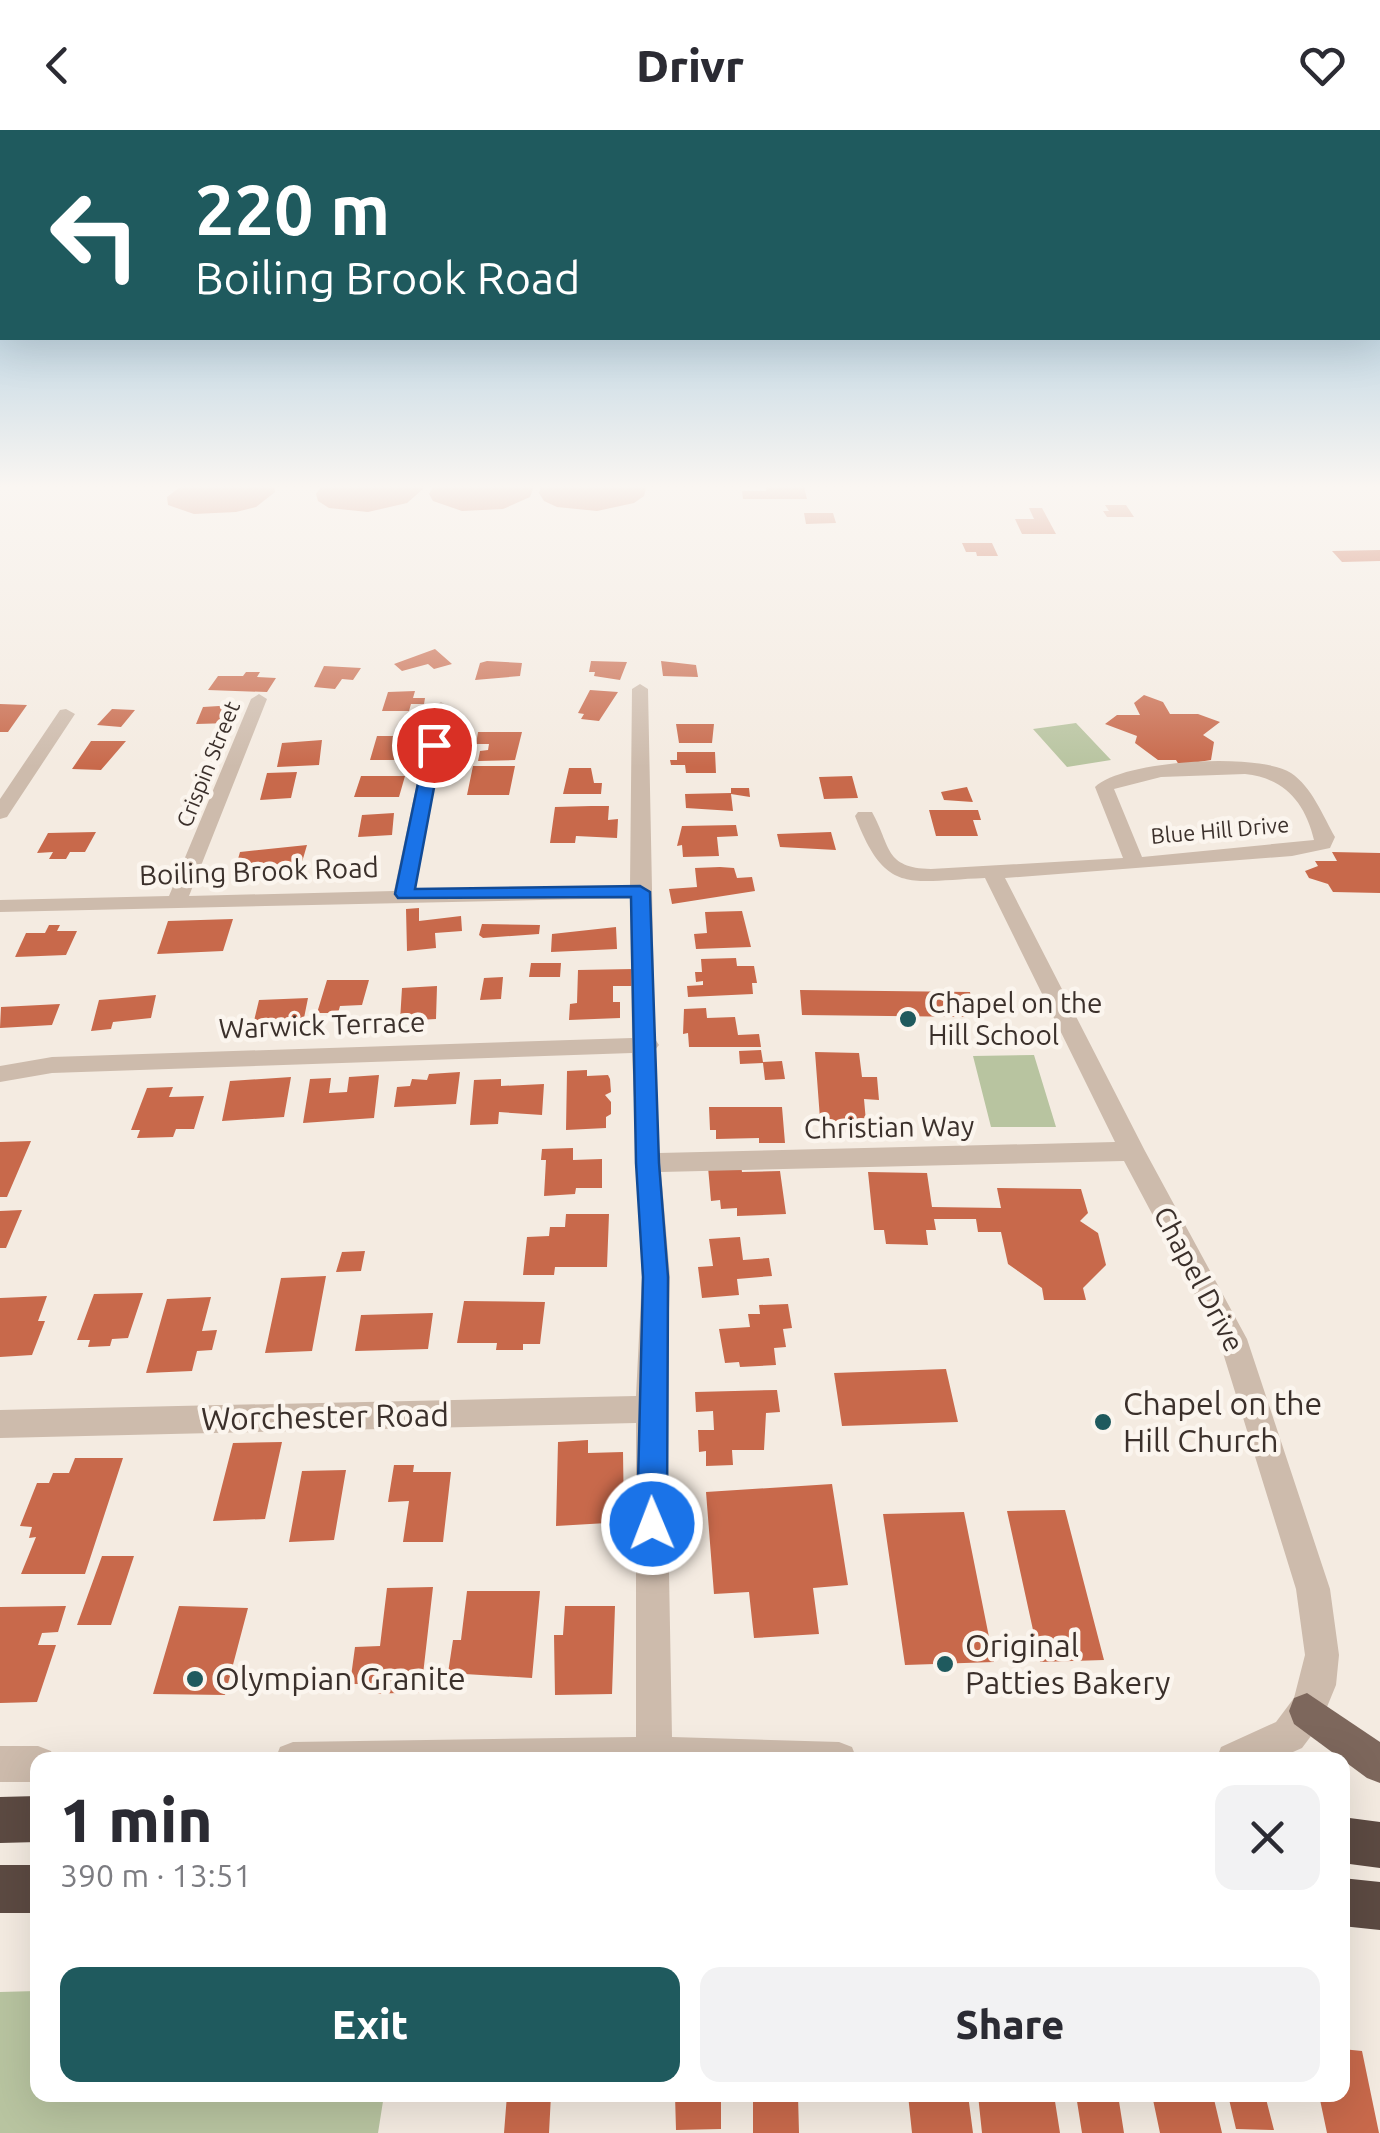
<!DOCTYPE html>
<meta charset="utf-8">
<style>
:root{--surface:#fff;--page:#f2f2f3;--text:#2b2b33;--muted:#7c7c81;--accent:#1f5a5e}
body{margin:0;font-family:Ubuntu,sans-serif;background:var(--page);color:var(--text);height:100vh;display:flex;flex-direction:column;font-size:38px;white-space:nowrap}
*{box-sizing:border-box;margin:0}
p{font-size:32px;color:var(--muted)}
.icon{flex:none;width:55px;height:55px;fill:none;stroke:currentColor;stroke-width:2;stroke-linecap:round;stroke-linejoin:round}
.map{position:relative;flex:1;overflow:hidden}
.details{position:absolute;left:30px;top:1622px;width:1320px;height:350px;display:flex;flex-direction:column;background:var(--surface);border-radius:20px;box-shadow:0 10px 40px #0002}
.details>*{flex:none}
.guide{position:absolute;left:0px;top:0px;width:1380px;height:210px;box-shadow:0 10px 40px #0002;background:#1f5a5e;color:#fff;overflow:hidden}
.pin{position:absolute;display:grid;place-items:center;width:85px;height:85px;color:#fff;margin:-42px;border:5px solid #fff;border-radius:50%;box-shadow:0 2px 10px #0007}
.me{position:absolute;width:110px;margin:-55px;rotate:359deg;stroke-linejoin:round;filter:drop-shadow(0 0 8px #0008)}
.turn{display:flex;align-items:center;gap:35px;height:210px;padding:0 30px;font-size:45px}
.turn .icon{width:130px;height:130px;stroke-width:2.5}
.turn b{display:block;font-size:70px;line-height:85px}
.round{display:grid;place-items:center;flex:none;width:105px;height:105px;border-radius:20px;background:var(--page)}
.headline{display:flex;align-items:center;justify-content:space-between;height:170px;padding:0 30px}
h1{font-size:60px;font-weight:800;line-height:75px}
.button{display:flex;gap:20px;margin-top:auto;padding:20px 30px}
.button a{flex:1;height:115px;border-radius:20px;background:var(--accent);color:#fff;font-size:40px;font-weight:800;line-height:115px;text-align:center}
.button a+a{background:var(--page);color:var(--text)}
header{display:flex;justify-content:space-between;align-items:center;height:130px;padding:0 30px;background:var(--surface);font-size:45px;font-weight:800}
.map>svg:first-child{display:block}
</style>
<header><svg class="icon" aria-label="back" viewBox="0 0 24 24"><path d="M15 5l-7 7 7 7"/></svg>Drivr<svg class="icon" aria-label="heart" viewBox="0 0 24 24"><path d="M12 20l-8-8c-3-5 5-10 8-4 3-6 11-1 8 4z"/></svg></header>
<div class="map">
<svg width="1380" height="2003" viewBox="0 0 1380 2003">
<rect width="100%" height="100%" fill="#f4ebe1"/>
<path fill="#b8c4a0" d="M1076 593 1111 630 1067 637 1033 599Z
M1034 925 1056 997H991L973 926Z
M37 1861 38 1965H384L378 2003H0V1862Z"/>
<path fill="#c8694b" d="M180 357H274L275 362 256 377 236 382 194 384 168 375 167 367Z
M321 357H422L423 359 407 373 368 382 329 378 318 371 316 364Z
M433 357H532L533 359 530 367 503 379 462 381 433 371 429 364Z
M541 357H645L646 358 644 366 634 373 597 381 557 377 544 371 539 363Z
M766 357H804L807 369H743L742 361H766Z
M1105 375H1126L1134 387H1107L1103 381H1109Z
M1029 378H1042L1056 404H1022L1015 389H1034Z
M804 383H833L836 393 806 394Z
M962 413H992L998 426H977L976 422H966Z
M1380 420V431L1342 432 1332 421Z
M435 519 452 534 434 539 428 534 402 541 394 534Z
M487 531 522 533 520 546 475 550 480 533Z
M591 531 627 532 620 550 594 546 595 542H589Z
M661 531 696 535 698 547 663 546Z
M324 536 361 538 353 550 342 549 335 559 314 557Z
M246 542H260L257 547 276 548 267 562 208 560 218 546H243Z
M590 560 618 562 599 591 581 589 584 584 578 583Z
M415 561 413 568H425L424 574H411L409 581H382L388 562Z
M1144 565 1163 572 1170 584H1198L1220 592 1203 605 1214 612 1211 630 1179 635 1176 630H1158L1135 613 1137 606 1105 594 1117 585H1140L1134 573Z
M0 574 27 575 8 602H0Z
M235 575 230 593 196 594 203 577Z
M112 579 135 580 121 597 97 595Z
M676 594H714L712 613H679Z
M478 602H522L515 630 478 631 480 621 488 620 489 614H476Z
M377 606H402L395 630H370Z
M322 610 319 635 277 637 282 613Z
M91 611H126L101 640 72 639Z
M677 622H715L716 643H686L685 635H671L670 630H677Z
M473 636H515L509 665H467Z
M569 638H591L594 653H602L601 664H563Z
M297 642 291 668 260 670 267 643Z
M361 646H405L399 667H354Z
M852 646 858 668 824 669 819 647Z
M967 657 973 672 944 670 941 662Z
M731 658H749L750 667 731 664 733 681 686 678 685 664 731 663Z
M591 676H609L608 690 618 689 617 708 576 706 575 713H550L555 677Z
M929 680H978L981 690H973L978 706H936Z
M394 683 392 705 358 707 362 685Z
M736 695 738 706 717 707 719 726 683 727 682 715 677 716 682 696Z
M96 702 85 722H70L66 729H49L53 722 37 723 48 703Z
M831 702 836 720 780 717 777 704Z
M307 715 300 739 236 736 240 722Z
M1332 722 1380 723V763L1333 762 1328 754 1309 748 1305 741 1318 736 1315 731H1337Z
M720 737 734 738 737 748 752 747 755 761 672 774 669 759 697 757 695 738Z
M419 778V791L461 786 462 801 435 803 436 818 407 821 406 779Z
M742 781 751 817 696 819 694 804 707 803 705 782Z
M233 789 223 821 157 824 168 791Z
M482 794 540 795 539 804 483 808 479 805Z
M49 795H60L57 801H77L66 825 15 827 26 803H45Z
M616 797 617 819 551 822 552 804Z
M736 828 737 836H754L757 853H752L753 864 688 867 687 856 703 855V851L696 852 695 842H702L701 829Z
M531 833H561L560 847H529Z
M634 839V856H613V872H620V888L569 890 570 874 577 873 578 840Z
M503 847 501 869 480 870 484 848Z
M327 850H369L362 875 340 876 338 883H317Z
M437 856 436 889 400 891 402 858Z
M800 860 970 862 975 887 802 885Z
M156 865 151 888 113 892 111 899 91 901 99 870Z
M308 868 303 893 253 895 259 870Z
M60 874 52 895 0 898 1 877Z
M706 878 707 888 735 887 738 905 759 904 761 917H689L688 903 683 904 684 879Z
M761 920 763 932 782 931 785 949 765 950 763 933 740 934 739 921Z
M815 922 859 923 862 947H877L879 970 864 969 867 1003 821 1002Z
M587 940V946L608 945 610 949 611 962 605 965 611 972V984L606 987V998L566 1000 567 941Z
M460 942 456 974 394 977 397 957 410 956 412 949 427 950 429 944Z
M379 945 374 988 303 993 310 949 331 948 329 963 347 962 349 947Z
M291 947 284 987 222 991 230 951Z
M501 949V956L544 954 542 985 499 982 498 994 470 995 474 950Z
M173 957 169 967 204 966 194 999H176L173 1007 137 1008 140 1000H131L147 958Z
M709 977H782L785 1013H759V1008L716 1009V1000H710Z
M31 1011 7 1067H0V1012Z
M573 1018V1030L602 1029V1058H576L575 1064 544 1066 546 1030H541L542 1019Z
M741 1035 742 1042 780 1041 786 1084 737 1086V1078L721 1079 720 1070 711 1071 708 1037Z
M868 1042 927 1043 932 1077 1001 1078 997 1058 1081 1059 1088 1083 1080 1091 1098 1103 1106 1135 1083 1158 1086 1170H1044L1042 1158 1008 1134 1001 1102H978L976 1089H934L936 1100H926L928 1115 886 1114 884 1100H874Z
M22 1080 6 1118H0V1081Z
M566 1084H609L607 1137H555L554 1145H523L527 1107 549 1106 550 1097H565Z
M740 1107 743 1130 769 1128 772 1146 737 1149 739 1165 702 1168 698 1137 713 1136 709 1109Z
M365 1121 361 1141 336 1142 342 1122Z
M326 1146 312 1221 265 1223 281 1148Z
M143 1163 128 1208 112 1209 110 1216 88 1217 90 1210H77L94 1164Z
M47 1166 38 1191H45L32 1225 0 1227V1168Z
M211 1167 202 1201 217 1200 212 1220 197 1221 192 1241 146 1243 167 1169Z
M464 1171 545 1172 540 1214H523V1220H496L497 1213H457Z
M788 1174 792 1198 783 1199 786 1217 774 1218 776 1235 740 1237 739 1232 725 1233 719 1199 750 1197 748 1184H760L759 1175Z
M433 1183 428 1219 355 1221 361 1185Z
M946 1239 958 1292 842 1296 834 1243Z
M777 1260 780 1282 766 1283 764 1320H732L733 1335 706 1336V1321L699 1322 698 1300H714L713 1281 696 1282 695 1262Z
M588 1310V1323L623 1322 624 1392 556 1396 558 1312Z
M282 1312 265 1389 213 1391 233 1313Z
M75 1328H123L85 1444H21L36 1407 29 1408 32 1397 20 1396 37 1353H49L53 1343H69Z
M394 1335H414L413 1342H451L443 1412H403L409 1371 388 1372Z
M346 1340 334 1410 289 1412 302 1341Z
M832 1354 848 1455 813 1458 819 1504 754 1508 749 1462 714 1464 706 1362Z
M1065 1380 1104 1530 1040 1532 1007 1381Z
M964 1382 994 1532 905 1535 883 1384Z
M102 1426H134L111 1495H77Z
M433 1457 421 1562 373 1564 374 1554H350L355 1517 380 1516 387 1458Z
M467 1461H540L532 1548 448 1543 453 1510H461Z
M66 1476 58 1502 42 1503 38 1515H56L37 1572 0 1573V1477Z
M179 1476 248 1478 225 1565 153 1564Z
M565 1476H615L612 1564 555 1565 554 1505H563Z
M1342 1919 1362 1921 1379 2003H1327L1319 1965H1342Z
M507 1965H551L549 2003H504Z
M675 1965H721V1999L676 2000Z
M753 1965H798L799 2003H753Z
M908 1965H968L973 2003H912Z
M978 1965H1054L1060 2003H982Z
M1076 1965H1118L1124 2003H1082Z
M1152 1965H1213L1222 2003H1160Z
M1228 1965H1265L1274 2000 1236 1999Z"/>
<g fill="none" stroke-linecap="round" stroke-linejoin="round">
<path fill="#cdbbac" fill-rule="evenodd" d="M640 554 648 559 655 909 659 915 655 920 659 1023 1115 1012 985 748C908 751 886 766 855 686L858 682H872C891 716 884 738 931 739L1123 728 1095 657C1122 630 1259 622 1291 643 1312 657 1323 686 1335 707L1330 718 1292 726 1005 748 1145 1021 1247 1209 1330 1459 1339 1525 1336 1555 1320 1594 1302 1618 1275 1630H1216L1221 1617 1276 1592 1294 1568 1305 1525 1296 1459 1219 1210 1124 1031 661 1042 670 1147 666 1279 672 1607 839 1612 852 1617 857 1630H275L280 1617 293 1612 636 1607V1293L0 1308V1280L636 1266 642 1147 632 923 52 943 0 952V936L52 927 632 908 630 768 0 782V770L169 766 251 569 259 564 267 569 189 766 394 761 433 577 441 572 449 577 415 761 630 756 632 559ZM1245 644C1284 648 1305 672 1314 710L1142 727 1114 659 1161 647Z
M66 579 75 584 7 687 0 689V669L60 580Z
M0 1616H38L51 1621 55 1630H38V1652H0Z"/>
<path fill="#7d675c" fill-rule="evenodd" d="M1307 1563 1380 1612V1653L1367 1648 1294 1594 1289 1581 1294 1568Z"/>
<path fill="#5c4a42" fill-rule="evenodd" d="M38 1666V1712L0 1713V1667Z
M1342 1687 1380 1692V1738L1342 1733Z
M0 1735H38V1783H0Z
M1342 1748 1380 1752V1800L1342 1796Z"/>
</g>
<linearGradient id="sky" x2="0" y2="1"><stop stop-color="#7eb2d2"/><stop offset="0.56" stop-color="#faf6f2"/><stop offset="1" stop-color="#faf6f2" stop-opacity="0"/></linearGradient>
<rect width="1380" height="637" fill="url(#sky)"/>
<path fill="#1a73e8" stroke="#114b97" stroke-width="2.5" d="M434 610 442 615 415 759 640 756 650 762 659 1033 668 1147 667 1394 662 1404 652 1408 642 1404 637 1394 643 1147 636 1033 631 767 398 768 395 764 426 615Z"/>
<g fill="#1f5a5e" stroke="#fbf5ee" stroke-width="4">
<circle cx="908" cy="889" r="10"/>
<circle cx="1103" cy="1292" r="10"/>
<circle cx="945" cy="1534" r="10"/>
<circle cx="195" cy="1549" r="10"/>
</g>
<g text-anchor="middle" stroke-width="9" stroke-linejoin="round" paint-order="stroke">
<g font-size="22" fill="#3b302b" stroke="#fbf5ee">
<text transform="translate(208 634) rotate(-68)" y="8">Crispin Street</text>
<text transform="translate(1220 700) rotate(-5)" y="8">Blue Hill Drive</text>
</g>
<g font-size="28" fill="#3b302b" stroke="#fbf5ee">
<text transform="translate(259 741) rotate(-2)" y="10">Boiling Brook Road</text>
<text transform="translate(322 895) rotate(-2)" y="10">Warwick Terrace</text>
<text transform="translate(889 997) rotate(-1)" y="10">Christian Way</text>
<text transform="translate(1199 1149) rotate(62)" y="10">Chapel Drive</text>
</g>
<g font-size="28" fill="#3b302b" stroke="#fbf5ee" text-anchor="start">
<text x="928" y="883">Chapel on the<tspan x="928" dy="32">Hill School</tspan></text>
</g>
<g font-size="32" fill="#3b302b" stroke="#fbf5ee" text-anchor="start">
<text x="1123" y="1285">Chapel on the<tspan x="1123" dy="37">Hill Church</tspan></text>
<text x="965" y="1527">Original<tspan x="965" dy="37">Patties Bakery</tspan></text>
<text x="215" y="1560">Olympian Granite</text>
</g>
<g font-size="32" fill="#3b302b" stroke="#fbf5ee">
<text transform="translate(325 1287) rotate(-1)" y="11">Worchester Road</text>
</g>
</g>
</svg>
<div class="pin" style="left:434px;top:615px;background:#d93025"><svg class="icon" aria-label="arrive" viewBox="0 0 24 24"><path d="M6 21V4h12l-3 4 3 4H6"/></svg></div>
<svg class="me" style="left:652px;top:1394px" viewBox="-20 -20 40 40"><circle r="17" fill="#1a73e8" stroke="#fff" stroke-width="3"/><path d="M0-11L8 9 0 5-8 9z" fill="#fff"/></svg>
<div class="guide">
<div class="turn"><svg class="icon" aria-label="left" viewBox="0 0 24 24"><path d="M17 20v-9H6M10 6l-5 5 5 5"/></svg><div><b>220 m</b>Boiling Brook Road</div></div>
</div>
<section class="details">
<div class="headline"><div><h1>1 min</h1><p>390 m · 13:51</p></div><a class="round"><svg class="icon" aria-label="close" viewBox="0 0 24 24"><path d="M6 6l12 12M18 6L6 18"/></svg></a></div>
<div class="button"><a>Exit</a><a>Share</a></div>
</section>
</div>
